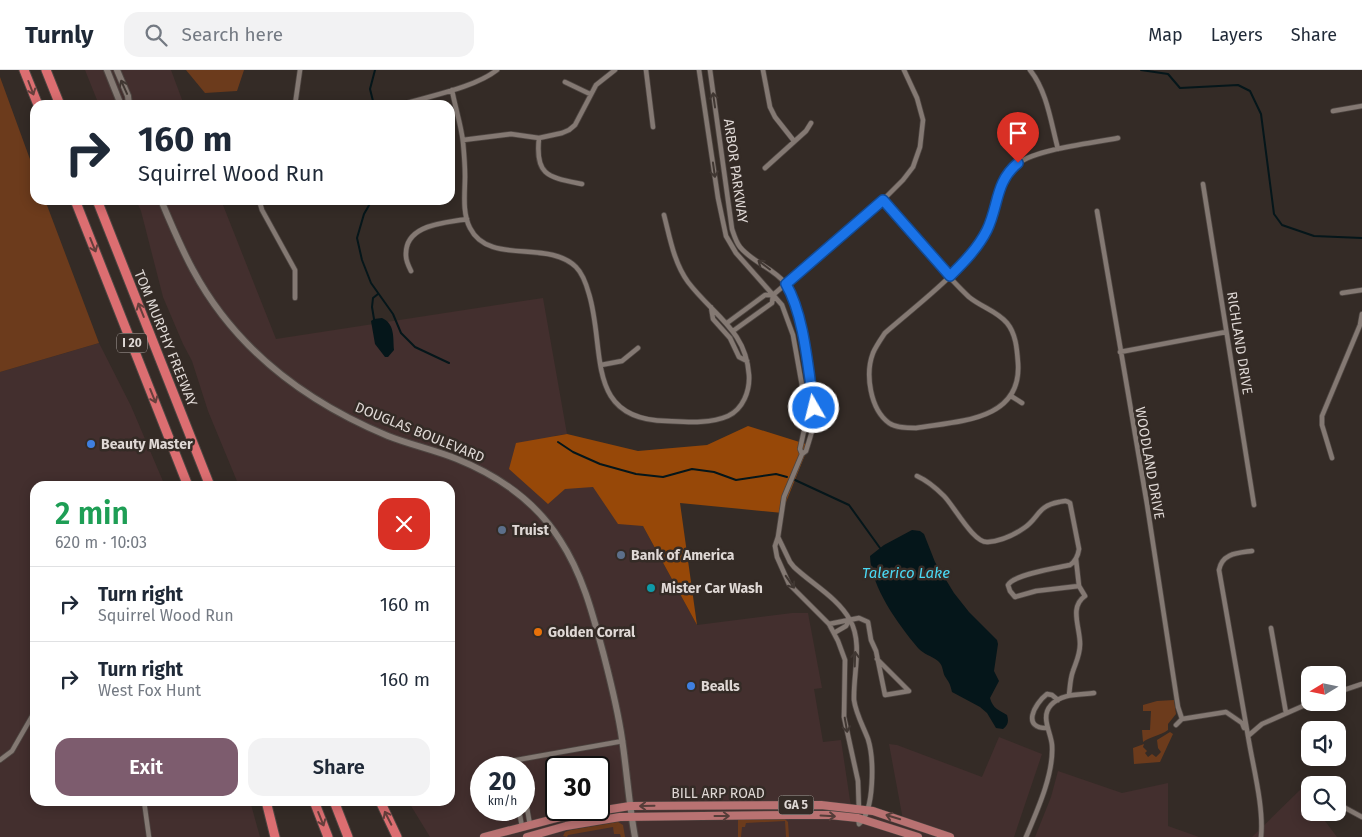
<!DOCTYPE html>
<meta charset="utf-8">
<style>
:root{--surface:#fff;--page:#f2f2f3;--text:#1f2937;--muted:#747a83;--line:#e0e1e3;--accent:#7d5c6e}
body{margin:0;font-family:"Fira Sans",sans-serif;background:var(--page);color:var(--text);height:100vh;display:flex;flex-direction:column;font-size:19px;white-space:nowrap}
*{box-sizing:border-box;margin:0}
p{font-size:16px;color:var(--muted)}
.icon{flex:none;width:28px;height:28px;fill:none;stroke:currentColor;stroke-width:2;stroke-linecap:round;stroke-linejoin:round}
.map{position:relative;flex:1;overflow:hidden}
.sheet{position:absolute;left:30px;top:411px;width:425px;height:325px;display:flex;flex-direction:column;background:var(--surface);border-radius:15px;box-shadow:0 2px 12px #0003}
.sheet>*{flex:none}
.hud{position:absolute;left:30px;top:30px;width:425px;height:105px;border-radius:15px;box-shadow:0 2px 12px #0003;background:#fff;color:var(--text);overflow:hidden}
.needle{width:32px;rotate:260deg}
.fabs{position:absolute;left:1301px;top:596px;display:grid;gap:10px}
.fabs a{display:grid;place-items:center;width:45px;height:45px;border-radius:10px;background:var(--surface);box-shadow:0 2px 12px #0003;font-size:25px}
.speed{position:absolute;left:470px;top:686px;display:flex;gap:10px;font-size:25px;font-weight:700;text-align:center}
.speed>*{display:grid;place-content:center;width:65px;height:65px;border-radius:50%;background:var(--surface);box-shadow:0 2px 12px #0003;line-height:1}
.speed small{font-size:12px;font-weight:400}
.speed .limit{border:2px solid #111;border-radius:8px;background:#fff;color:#111}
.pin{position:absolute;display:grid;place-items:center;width:42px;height:42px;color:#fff;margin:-51px -21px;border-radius:50% 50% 50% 0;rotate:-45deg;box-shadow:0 0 5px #0007}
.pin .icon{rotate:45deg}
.me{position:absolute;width:55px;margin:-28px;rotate:352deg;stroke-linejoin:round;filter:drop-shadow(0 0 4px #0008)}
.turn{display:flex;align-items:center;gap:18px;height:105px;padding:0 25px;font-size:22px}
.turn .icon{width:65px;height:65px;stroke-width:2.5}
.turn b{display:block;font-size:35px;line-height:42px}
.round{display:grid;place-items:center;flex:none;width:52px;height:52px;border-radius:15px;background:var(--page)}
.summary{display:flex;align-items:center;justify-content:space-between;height:85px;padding:0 25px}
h1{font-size:30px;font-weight:600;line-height:38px;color:#1e9e55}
.action{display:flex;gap:10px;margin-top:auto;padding:10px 25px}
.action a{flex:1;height:58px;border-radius:15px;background:var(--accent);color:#fff;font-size:20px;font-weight:600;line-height:58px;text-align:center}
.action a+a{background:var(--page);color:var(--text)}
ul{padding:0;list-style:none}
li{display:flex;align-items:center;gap:15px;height:75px;padding:0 25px;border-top:1px solid var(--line)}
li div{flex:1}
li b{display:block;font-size:19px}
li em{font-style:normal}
header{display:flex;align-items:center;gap:30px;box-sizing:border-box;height:70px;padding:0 25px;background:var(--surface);border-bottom:1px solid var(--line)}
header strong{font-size:24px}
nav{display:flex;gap:28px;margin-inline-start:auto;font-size:18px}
.search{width:350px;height:45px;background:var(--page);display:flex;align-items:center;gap:12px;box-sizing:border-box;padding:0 18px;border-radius:15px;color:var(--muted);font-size:19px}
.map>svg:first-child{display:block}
</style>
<header>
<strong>Turnly</strong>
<div class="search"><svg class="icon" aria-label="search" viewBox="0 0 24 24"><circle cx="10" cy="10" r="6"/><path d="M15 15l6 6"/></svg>Search here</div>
<nav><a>Map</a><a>Layers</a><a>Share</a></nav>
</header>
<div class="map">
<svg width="1362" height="767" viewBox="0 0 1362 767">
<rect width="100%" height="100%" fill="#342b26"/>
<path fill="#432f2e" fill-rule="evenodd" d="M85 0H171L184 35H99Z
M136 130H221L276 269 543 228 567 364 554 366 643 456 697 555 792 543H808L822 618 814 619 823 672 841 670 851 737 903 750 889 674 897 675 982 707 999 667 1042 684 1014 767H430L408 731H450V416H239L208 341 192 291 183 274 163 227 141 141ZM481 698H524V740H481ZM556 698H599V740H556Z
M99 273 131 336 165 416H35V731H250L260 767H0V302Z
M1058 701 1122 723 1168 713V756L1199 767H1035L1051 727Z
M1301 719 1310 731V742L1319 743 1337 767H1252Z"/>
<path fill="#6c3b1c" d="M186 0H244L237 21 205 23Z
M0 7 35 103V130H45L99 273 0 302Z
M1174 630 1176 644 1168 654V660C1160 666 1151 666 1143 672L1142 660H1150L1151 641H1143V635L1157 631Z
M1170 662 1173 664 1160 692 1134 694 1133 678 1144 674 1143 677 1147 681 1145 683 1148 687 1152 684 1156 687 1161 682 1158 678 1157 670Z
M784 748 788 752 789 767H786L785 751 746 753 745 757H742L741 767H738V749Z
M618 752 623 755 625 767H621L620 764H614L613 757 568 765 567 767 563 766 565 762 571 760Z"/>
<path fill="#974808" d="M748 356 809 375 786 432 783 443 680 433 697 555 643 456 618 454 593 417 565 419 548 434 509 399 516 373 567 364 638 381 707 375Z"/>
<path fill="#05161a" d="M382 248C395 254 393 267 394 280L388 287H385L375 274 371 251 374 249Z
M912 460 920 461 924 464 935 492 954 523 969 542 997 570 998 574 994 601 999 611 990 628C993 639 999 640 1007 645 1009 652 1008 655 1003 659L996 658 987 643 980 637 952 622C950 614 950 614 946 608 942 603 944 596 938 591 932 586 923 584 918 578 898 554 871 517 870 486L884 475Z"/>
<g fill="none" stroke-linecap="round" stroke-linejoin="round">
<path stroke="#05161a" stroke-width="2" d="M1141 0 1168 4 1180 18 1238 15 1250 21 1261 44 1274 144 1282 155 1314 166 1362 168
M374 35 370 19 375 0
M372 130 364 144 357 168 362 190 371 213 393 244 401 263 415 277 449 293
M374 249 372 237 373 228 378 224
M558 372 573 382 600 394 636 404 663 407 692 399 714 402 736 410 776 404 787 407
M795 410 849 435 880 478"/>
<defs>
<path id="minor" d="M646 0 653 57
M699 0 718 128 726 166 736 183 782 235 793 265 806 338 805 356 800 379 802 384
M710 0 732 159C734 165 736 172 740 177 752 192 773 198 785 213 799 231 816 324 814 347 814 359 809 370 806 381L802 384 784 427 778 467 775 476 777 487 789 514 829 554 838 571 845 590 844 647 858 711 859 741
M763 0 770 37 775 47 794 71
M1030 0C1047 21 1051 53 1058 79
M565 12 590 24
M452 20C455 37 461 54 463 72 464 83 465 94 465 106 465 122 462 143 470 158 489 196 548 169 576 197 583 204 586 213 589 224 606 280 584 350 667 351 687 352 710 354 728 346 743 339 750 321 749 305 746 260 713 245 688 212 674 193 670 168 664 145
M208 34 213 35
M295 35 300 0
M401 35C429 26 474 18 497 0
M1333 41 1362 36
M539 68C535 106 548 107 582 114
M463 70 511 64 539 68 562 63 569 60 575 55 596 15 615 0
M765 98 806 61 811 53
M1203 114 1254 435
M259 130 262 140 295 200V228
M883 130C912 162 938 198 969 227 981 237 997 241 1007 253 1016 264 1017 279 1018 293 1022 351 958 351 916 358 907 358 896 358 889 353 870 339 865 304 873 283 876 276 881 269 885 263 917 235 954 208 979 173 997 148 993 111 1019 93 1037 79 1094 73 1118 68
M1097 141 1147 434 1178 637 1182 649
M411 201C409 197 406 191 406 186 404 154 445 153 467 149
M1342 223 1362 220
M711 237 713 249 730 268 739 287 747 291
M727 253 765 225H773
M733 261 772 233 773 225 883 130 903 110 913 97 920 77 923 50 917 28 904 0
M1120 282 1226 262
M601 295 622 291 638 278
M1011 326 1022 333
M1332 388 1322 355V346L1360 255 1362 244
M917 406C928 411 936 418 944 426 954 436 974 474 988 472 1000 471 1014 465 1024 458 1039 448 1037 436 1059 432 1064 431 1066 430 1070 433L1079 479C1078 486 1076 491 1070 495 1057 498 1014 504 1008 515L1010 521 1015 527 1036 521 1079 516 1085 526C1069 537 1080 557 1080 574 1080 585 1076 592 1073 601 1070 609 1070 618 1069 625
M778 467 790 492 794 497C812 514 838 528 850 550 863 573 853 604 854 630 856 644 863 656 868 669 874 688 875 741 859 754L858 748
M1076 489 1079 516
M829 554 859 548 868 552 871 570 876 581 885 625 909 621 877 589
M1271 558 1286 643
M834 563 846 556 850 549
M1338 622 1362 614
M1176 655 1182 649 1226 642 1242 653 1244 658
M1048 658C1021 659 1034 634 1047 624L1052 625 1058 630
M1248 666 1219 500C1222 483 1238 483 1252 481
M0 690 12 681 35 641
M512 698 511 691 623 671
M524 721 530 755
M144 731 149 767
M1338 734 1362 747
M519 740 522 757
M1026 767C1037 741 1054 704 1052 675 1051 662 1040 647 1051 635 1062 623 1080 625 1094 623
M1261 767C1264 737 1253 697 1248 666L1262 654 1312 632"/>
<path id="secondary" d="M107 0 121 35
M117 0 128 26 129 35
M161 130C171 154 181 178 193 200 236 280 306 332 388 366 411 375 435 380 457 389 499 406 536 432 560 470 583 505 593 545 604 586 611 613 618 641 622 669 627 702 629 735 635 767"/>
<path id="primary" d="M484 767 561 747 630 736 821 735 873 741 950 767
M527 767 566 756 620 747 792 745H829L858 748 918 767"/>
<path id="motorway" d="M24 0 38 35
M46 0 60 35
M75 130 188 416
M97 130 210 416
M266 731 275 767
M314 731 328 767
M334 731 348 767
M380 731 397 767"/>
</defs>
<use href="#minor" stroke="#4e4642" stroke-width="6"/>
<use href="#secondary" stroke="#4e4642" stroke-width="8"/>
<use href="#primary" stroke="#4e4642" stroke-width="9"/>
<use href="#motorway" stroke="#4e4642" stroke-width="11"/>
<use href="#minor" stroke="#847973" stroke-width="4.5"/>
<use href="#secondary" stroke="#847973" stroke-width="6"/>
<use href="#primary" stroke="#b97272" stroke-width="8"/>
<use href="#motorway" stroke="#dc6e71" stroke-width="9"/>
</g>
<defs><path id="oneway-shaft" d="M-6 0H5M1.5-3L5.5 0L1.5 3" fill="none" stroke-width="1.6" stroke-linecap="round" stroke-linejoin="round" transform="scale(1.25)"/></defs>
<g stroke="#403732">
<use href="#oneway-shaft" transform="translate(124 17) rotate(-114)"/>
<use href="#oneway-shaft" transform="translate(714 30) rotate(-98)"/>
<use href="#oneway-shaft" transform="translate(714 100) rotate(82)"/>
<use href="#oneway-shaft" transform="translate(764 195) rotate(-143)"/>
<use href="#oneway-shaft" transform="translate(790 512) rotate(55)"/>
<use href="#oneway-shaft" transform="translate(855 589) rotate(-88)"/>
<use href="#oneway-shaft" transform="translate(846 655) rotate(80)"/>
</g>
<g stroke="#663f3c">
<use href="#oneway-shaft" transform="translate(31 18) rotate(69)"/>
<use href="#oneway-shaft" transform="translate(93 175) rotate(68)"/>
<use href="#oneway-shaft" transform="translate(141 240) rotate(-112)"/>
<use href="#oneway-shaft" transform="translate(153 326) rotate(68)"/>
<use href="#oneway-shaft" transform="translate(388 748) rotate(-117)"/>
<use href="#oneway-shaft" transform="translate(321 749) rotate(68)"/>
</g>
<g stroke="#553d39">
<use href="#oneway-shaft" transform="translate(647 736) rotate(179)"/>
<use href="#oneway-shaft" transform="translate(722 746)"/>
<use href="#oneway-shaft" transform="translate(828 746) rotate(3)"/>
<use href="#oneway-shaft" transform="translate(893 747) rotate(-163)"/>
</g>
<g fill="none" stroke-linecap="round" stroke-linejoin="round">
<defs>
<path id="route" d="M814 338C808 301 805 247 786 214L883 130 950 206C964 192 978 178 987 160 999 135 995 112 1018 93"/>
</defs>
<use href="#route" stroke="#114b97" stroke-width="12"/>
<use href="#route" stroke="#1a73e8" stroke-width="9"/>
</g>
<g fill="#3f7fe0" stroke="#342b26" stroke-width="2">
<circle cx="91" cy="374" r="5"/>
<circle cx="691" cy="616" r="5"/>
</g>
<g fill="#5c6f8a" stroke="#342b26" stroke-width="2">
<circle cx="502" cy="460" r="5"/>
<circle cx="621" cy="485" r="5"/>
</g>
<circle fill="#0f9aa8" stroke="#342b26" stroke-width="2" cx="651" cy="518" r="5"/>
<circle fill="#e8710a" stroke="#342b26" stroke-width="2" cx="538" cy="562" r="5"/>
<g text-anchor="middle" stroke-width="5" stroke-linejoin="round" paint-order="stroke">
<g fill="#342b26" stroke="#aca4a0" stroke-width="1">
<rect x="117" y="263.5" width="30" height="19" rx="4"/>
<rect x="778.5" y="725.5" width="35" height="19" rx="4"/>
</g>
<g font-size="12" font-weight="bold" fill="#dfd8d5">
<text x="132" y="277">I 20</text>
<text x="796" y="739">GA 5</text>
</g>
<g font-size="14" fill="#dfd8d5" stroke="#342b26">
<text transform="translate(736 101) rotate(82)" y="5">ARBOR PARKWAY</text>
<text transform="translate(166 268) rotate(68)" y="5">TOM MURPHY FREEWAY</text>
<text transform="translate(1240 273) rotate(81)" y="5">RICHLAND DRIVE</text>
<text transform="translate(420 362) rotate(22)" y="5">DOUGLAS BOULEVARD</text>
<text transform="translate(1150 393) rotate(80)" y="5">WOODLAND DRIVE</text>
<text x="718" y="728">BILL ARP ROAD</text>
</g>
<g font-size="14" font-weight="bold" fill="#dfd8d5" stroke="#342b26" text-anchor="start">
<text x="101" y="379">Beauty Master</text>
<text x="512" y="465">Truist</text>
<text x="631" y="490">Bank of America</text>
<text x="661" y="523">Mister Car Wash</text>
<text x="548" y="567">Golden Corral</text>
<text x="701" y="621">Bealls</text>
</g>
<g font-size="15" font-style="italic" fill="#4bd9f4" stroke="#342b26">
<text x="906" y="508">Talerico Lake</text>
</g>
</g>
</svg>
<div class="fabs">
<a><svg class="needle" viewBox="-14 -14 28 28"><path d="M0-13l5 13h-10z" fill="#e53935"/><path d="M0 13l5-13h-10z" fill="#747a83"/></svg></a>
<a><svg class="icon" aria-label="sound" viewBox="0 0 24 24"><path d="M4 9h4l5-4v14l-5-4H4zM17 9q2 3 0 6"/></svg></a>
<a><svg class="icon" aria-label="search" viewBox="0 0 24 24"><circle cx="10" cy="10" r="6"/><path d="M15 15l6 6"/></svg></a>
</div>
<div class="speed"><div>20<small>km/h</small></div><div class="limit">30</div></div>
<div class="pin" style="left:1018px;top:93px;background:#d93025"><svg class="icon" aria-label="arrive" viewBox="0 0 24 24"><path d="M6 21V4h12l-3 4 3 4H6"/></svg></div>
<svg class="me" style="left:814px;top:338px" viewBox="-20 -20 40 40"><circle r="17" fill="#1a73e8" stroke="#fff" stroke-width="3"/><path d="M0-11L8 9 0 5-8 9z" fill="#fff"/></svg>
<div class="hud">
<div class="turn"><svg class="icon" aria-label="right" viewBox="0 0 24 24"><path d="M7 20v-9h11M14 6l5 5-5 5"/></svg><div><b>160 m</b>Squirrel Wood Run</div></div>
</div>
<section class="sheet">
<div class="summary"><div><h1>2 min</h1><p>620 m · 10:03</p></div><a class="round" style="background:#d93025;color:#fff"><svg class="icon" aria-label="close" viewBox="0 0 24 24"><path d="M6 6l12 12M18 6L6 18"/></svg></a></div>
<ul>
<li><svg class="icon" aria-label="right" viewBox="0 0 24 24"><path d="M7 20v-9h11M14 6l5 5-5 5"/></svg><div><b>Turn right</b><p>Squirrel Wood Run</p></div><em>160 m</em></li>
<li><svg class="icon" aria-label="right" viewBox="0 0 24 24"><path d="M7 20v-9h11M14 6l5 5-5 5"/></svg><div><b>Turn right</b><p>West Fox Hunt</p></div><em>160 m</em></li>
</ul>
<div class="action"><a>Exit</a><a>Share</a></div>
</section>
</div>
